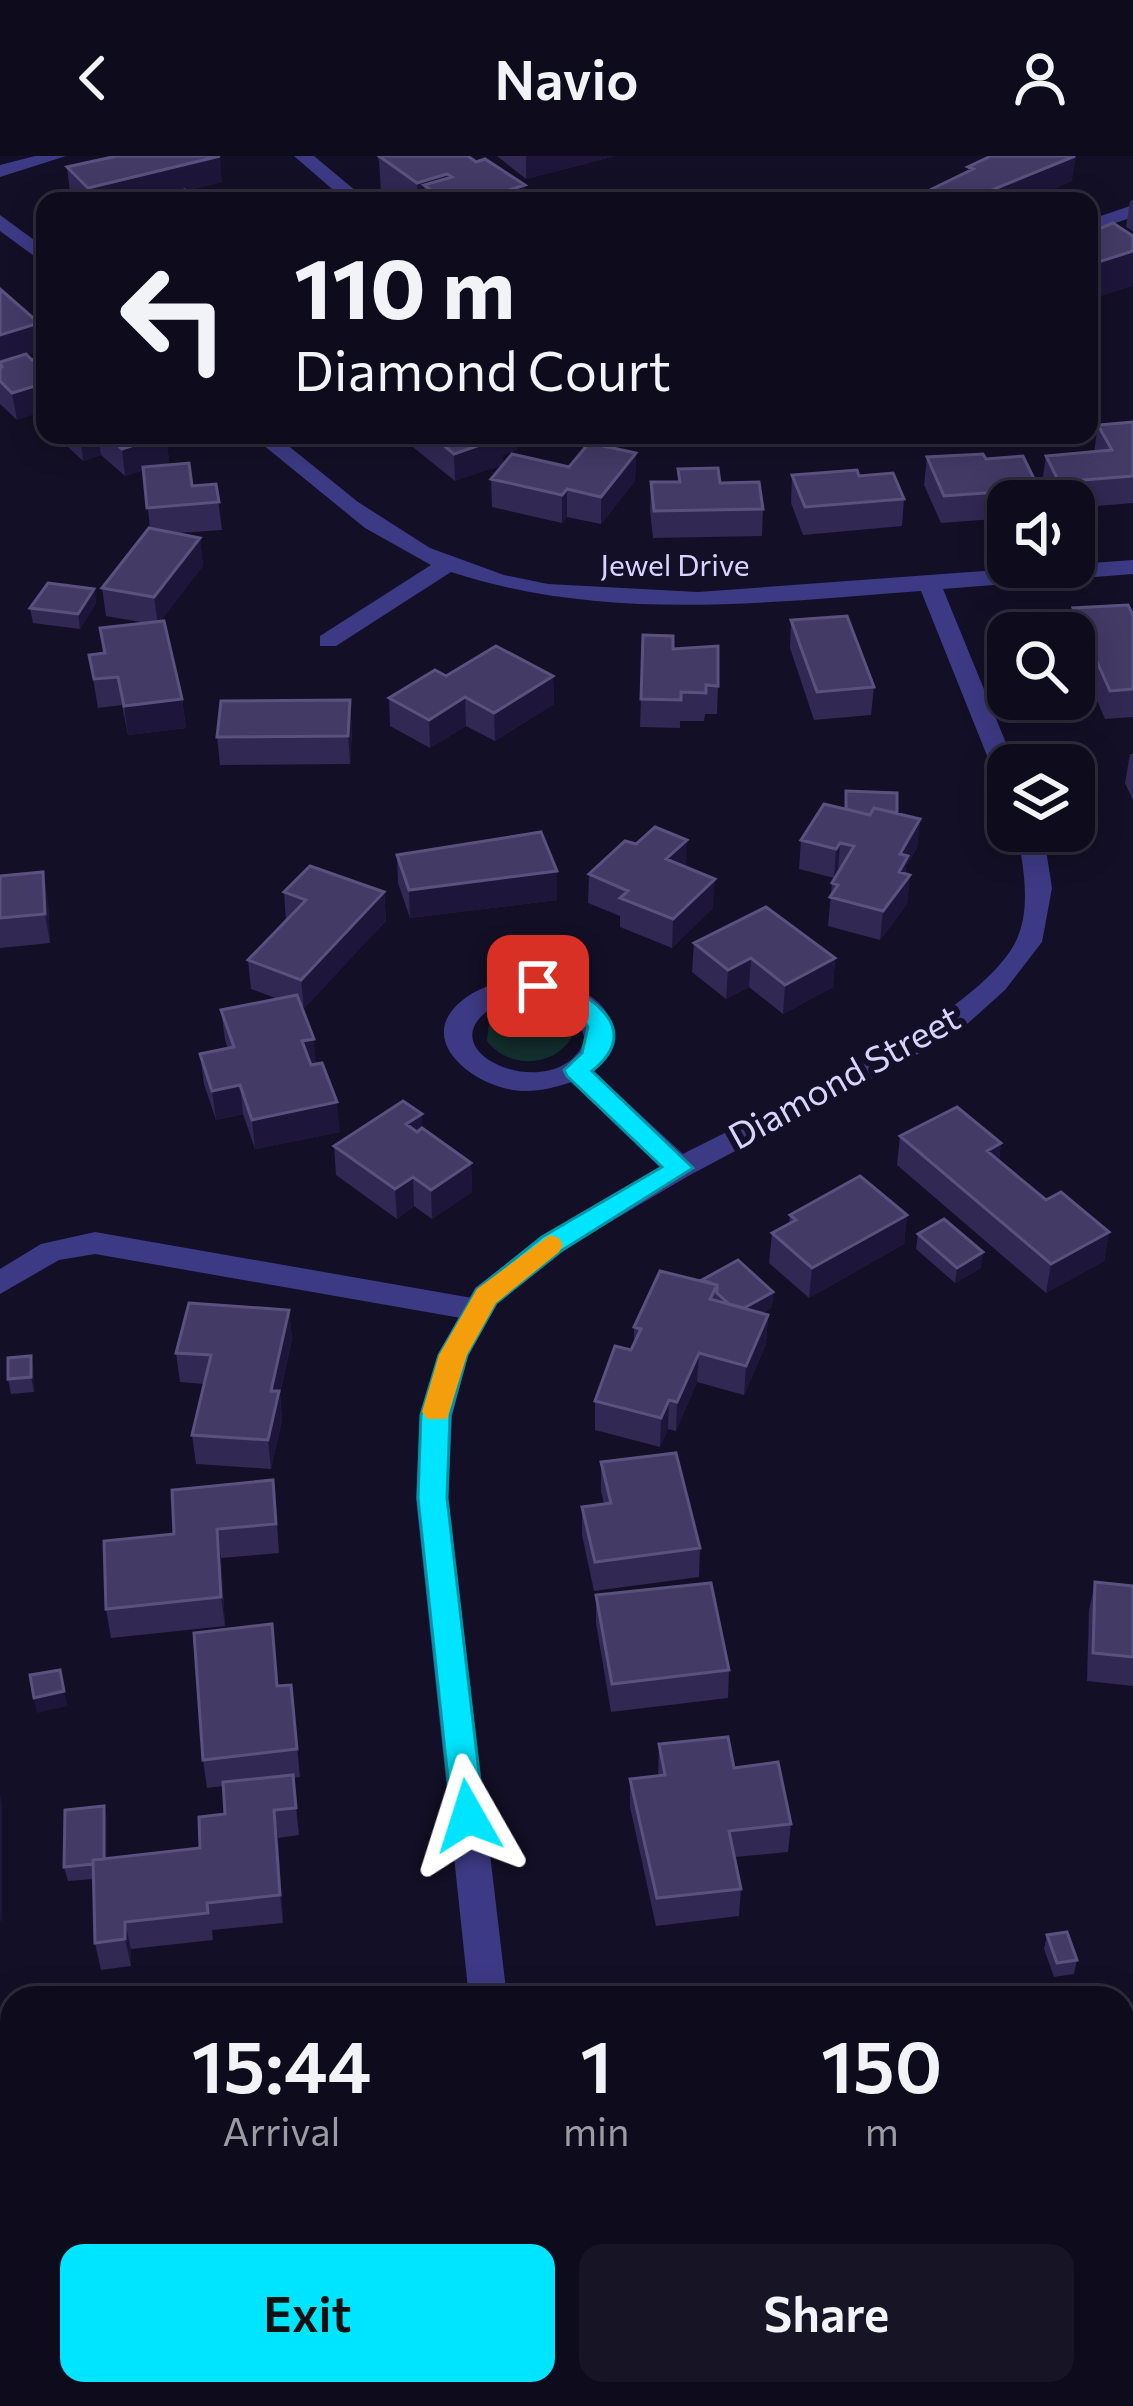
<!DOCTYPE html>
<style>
:root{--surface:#0e0b1c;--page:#171425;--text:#f1f3f6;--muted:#9b9ba3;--line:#2e2b3b;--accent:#00e5ff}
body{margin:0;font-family:Commissioner,sans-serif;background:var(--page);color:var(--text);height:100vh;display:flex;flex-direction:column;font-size:45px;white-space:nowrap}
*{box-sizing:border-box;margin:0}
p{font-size:39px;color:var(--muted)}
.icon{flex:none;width:66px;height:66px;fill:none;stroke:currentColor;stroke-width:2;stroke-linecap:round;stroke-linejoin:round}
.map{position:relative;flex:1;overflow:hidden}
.details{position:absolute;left:0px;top:1830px;width:1134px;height:420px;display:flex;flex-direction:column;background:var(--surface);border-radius:36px 36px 0 0;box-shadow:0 6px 30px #0003,0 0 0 3px var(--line)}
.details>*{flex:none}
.top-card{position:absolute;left:36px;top:36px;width:1062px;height:252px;border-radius:24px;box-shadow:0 6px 30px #0003,0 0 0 3px var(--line);background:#0e0b1c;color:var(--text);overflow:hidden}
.tools{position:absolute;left:987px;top:324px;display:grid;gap:24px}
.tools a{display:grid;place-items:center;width:108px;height:108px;border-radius:24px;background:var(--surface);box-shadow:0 6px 30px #0003,0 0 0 3px var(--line);font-size:60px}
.pin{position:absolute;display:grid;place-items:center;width:102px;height:102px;color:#fff;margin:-51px;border-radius:24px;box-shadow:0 6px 18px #0006}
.me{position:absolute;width:132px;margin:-66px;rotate:354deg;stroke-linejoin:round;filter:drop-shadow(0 0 9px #0008)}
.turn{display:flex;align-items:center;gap:42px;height:252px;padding:0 60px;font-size:54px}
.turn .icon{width:156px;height:156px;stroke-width:2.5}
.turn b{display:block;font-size:84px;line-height:102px}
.eta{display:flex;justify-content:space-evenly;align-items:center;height:204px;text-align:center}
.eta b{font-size:72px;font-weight:600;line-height:84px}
.action{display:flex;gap:24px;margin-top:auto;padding:24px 60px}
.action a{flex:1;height:138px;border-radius:24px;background:var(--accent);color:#111;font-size:48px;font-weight:600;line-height:138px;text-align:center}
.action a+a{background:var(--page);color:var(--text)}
header{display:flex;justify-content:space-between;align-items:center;height:156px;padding:0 60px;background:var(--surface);font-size:54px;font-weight:600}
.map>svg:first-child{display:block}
</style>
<header><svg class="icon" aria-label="back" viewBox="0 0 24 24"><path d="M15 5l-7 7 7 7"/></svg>Navio<svg class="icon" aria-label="person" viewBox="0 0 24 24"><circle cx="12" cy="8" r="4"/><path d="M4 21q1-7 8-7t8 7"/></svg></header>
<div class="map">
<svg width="1133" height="2250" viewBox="0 0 1133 2250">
<rect width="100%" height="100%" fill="#130f26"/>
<path fill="#12302f" d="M520 848 548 851 568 863 572 881C554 912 508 913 487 885L489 866Z"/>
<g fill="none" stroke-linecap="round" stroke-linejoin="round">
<path fill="#3d3a85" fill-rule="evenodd" d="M95 1076 478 1143 489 1146 493 1154 489 1162 478 1165 95 1098 59 1104 0 1138V1113L41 1088Z"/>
<path fill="#3d3a85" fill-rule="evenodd" d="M35 0H66L0 21V9Z
M294 0H314L368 45H346Z
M1133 49V61L1089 76V64Z
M0 59 45 92V108L0 75Z
M251 279H275L358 346 430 392 504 419 548 428 698 436 1133 404V418L943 433 1015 609H1008V629L996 622 921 435C761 447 605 466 451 416L336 490H320V480L431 409 365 372Z
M1017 675H1043L1052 732 1042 786 1005 834 956 878 690 1019 561 1095 497 1147 468 1199 452 1260 448 1342 507 1842H469L416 1342 420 1260 438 1199 475 1132 541 1081 661 1010 572 926C550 933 530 938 508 933 472 926 420 887 456 850 513 792 665 836 593 915L683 998C765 955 977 864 1016 785 1032 751 1023 710 1017 675ZM518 839 551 841 577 857 585 884C556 959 395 886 518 839Z
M12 1903V1937L0 1938V1904Z
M1133 2218V2250H1033L1038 2238H1122V2219Z
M523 2238H565L566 2250H524Z"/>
</g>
<path fill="#312854" d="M377 0H468L525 29V45H394L381 36 379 5Z
M497 0H615L526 23Z
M67 11 222 26 144 45H78L70 37Z
M968 11 1072 25 1025 45H931L932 33 968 16Z
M1133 44V75L1126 71 1130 45Z
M0 133 39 167 42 194 26 199 17 264 0 248Z
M1133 266V347L1074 352V345H1051L1042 327 1046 300 1094 296 1098 269Z
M66 279H166L169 306 157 310 192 330 216 328 222 374 177 377 200 382 203 410 160 465 182 543 186 572 128 579 122 549 98 552 89 499 103 497 100 472 146 467 106 460 102 432 150 373 144 314 125 320 101 299 83 305 67 290Z
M398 279H517V294L503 299 455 325Z
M681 279H708L704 287 681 283Z
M847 279H877L876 288 851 290Z
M636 297 635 325 601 368 567 361 562 367 492 351 491 323 569 311Z
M927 301 986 303 1036 327 1034 345H1008V362L941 367 924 329Z
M678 313 763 353 762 380 653 382 650 354 651 326H678Z
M792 319 859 320 904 343 902 370 803 379 791 347Z
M94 433 96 447 80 473 33 467 30 452Z
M1073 452 1133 459V561L1105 563 1074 491V477H1070Z
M791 464 874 531 871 559 814 564 790 492Z
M643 479 673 493 718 530 717 558H705L704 565H680V572L640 571Z
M446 520H553L554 548 495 585 466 570 430 592 390 570 389 542Z
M352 573 350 608 220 609 217 581Z
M1130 598H1133V644L1125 627Z
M846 635 897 657 920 663 917 692 906 710V718L910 719 907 748 880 784 828 770 832 727 839 716 834 722 799 713 801 684 845 653Z
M397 699 557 744 410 762 398 727Z
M686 711 713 752 672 792 620 771V760L588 747 589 718Z
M0 720 48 745 50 787 0 792Z
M284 736H384L386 765 302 852 316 908 340 976 255 993 243 958 216 964 204 928 200 898 228 893 225 884 221 854 278 843 251 833 248 804 286 765Z
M694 787 835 802 833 831 783 858 749 831 726 843 692 816Z
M422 958V973L471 1007 472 1036 432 1063 414 1050 397 1063 336 1019 334 990Z
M900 980 1001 987 999 1004 1046 1044 1109 1076 1104 1105 1046 1137 897 1009Z
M790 1059H907L904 1088 809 1142 769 1107 772 1077 789 1068Z
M918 1078 981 1112 955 1127 916 1093Z
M702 1126 773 1136 772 1151 762 1157 768 1159 766 1188 744 1239 697 1226 676 1275 668 1273 660 1291 595 1274V1245L631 1194 634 1189V1171Z
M289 1154 292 1183 280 1238 282 1264 271 1313 196 1308 192 1279 204 1228 180 1226 176 1197Z
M34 1215V1236L11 1238 8 1223Z
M601 1306 700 1392 699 1421 594 1435 582 1379V1351L604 1348 601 1335Z
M276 1352 279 1397 221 1402 225 1470 111 1482 106 1453 174 1378Z
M1095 1426 1133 1430V1530L1087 1525 1089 1454Z
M596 1439 729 1514 728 1542 611 1556 596 1467Z
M291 1529 300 1621 293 1622 299 1679 278 1682 283 1767 212 1774 213 1784 131 1793V1810L101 1814 95 1787 94 1723 68 1725 64 1711 104 1650 107 1664V1703L200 1692 225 1658 224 1630 207 1632 203 1604 278 1530Z
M659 1588 734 1612 791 1668 788 1696 735 1701 741 1733 739 1760 656 1770 630 1651V1623L658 1620Z
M1047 1779 1077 1804 1074 1818 1054 1821 1044 1793Z
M1133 1919V2035L1122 1997V1920Z
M1122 1998 1128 2019 1122 2040Z"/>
<path fill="#1d163a" d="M220 0 222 26 144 45H89L88 32Z
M526 0H615L526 23Z
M1076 0 1072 25 1025 45H965Z
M447 18 448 45 424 29 425 45H418L417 27Z
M525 29V45H484V42Z
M476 36V45H448Z
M1133 95V130L1089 144V109Z
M39 167 42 194 0 207V179Z
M45 227V255L17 264 12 237Z
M80 279H98L101 299 83 305Z
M166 279 169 306 125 320 122 293Z
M494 279H517V294L503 299V309L455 325 454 298Z
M636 297 635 325 601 368V341Z
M567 333V361L562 367V339Z
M200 382 203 410 158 469 154 441Z
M94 433 96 447 80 473 78 458Z
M553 520 554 548 495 585 494 557Z
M465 541 466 570 430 592 429 564Z
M182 543 186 572 128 579 124 550Z
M350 544 352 573 350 608 348 580Z
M920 663 917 692 906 710 905 726 910 719 907 748 880 784 883 755 900 698Z
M687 684 686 713 666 703Z
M840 687 838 716 834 722 836 693Z
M557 715V744L410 762 409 734Z
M43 716 48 745 50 787 45 758Z
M715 723 713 752 672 792 673 763Z
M384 736 386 765 304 853 301 824Z
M751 802 749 831 726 843 728 814Z
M835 802 833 831 783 858 785 829Z
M314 883 316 912 305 914 302 885Z
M240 929 243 958 216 964 212 935Z
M337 946 340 976 255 993 252 964Z
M422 958 423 987 406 968Z
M1001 987 997 1016 987 995Z
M471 1007 472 1036 432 1063 431 1034Z
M413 1021 414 1050 397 1063 395 1033Z
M907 1059 904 1088 809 1142 812 1112Z
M1109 1076 1104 1105 1046 1137 1051 1108Z
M983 1096 981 1112 955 1127 957 1112Z
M773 1136 772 1151 736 1171 737 1156Z
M289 1154 292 1183 280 1238 282 1264 271 1313 268 1284 271 1235Z
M768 1159 766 1188 744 1239 746 1210Z
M699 1197 697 1226 676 1275 677 1246Z
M31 1200 34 1215V1236L31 1221Z
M669 1244 668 1273 660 1291 661 1262Z
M217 1373 221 1402 225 1470 221 1441Z
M64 1535 68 1550 37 1557 34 1542Z
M0 1639 2 1647V1768L0 1762Z
M104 1650 107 1664V1722L104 1707Z
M274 1654 278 1682 283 1767 280 1739Z
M125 1766 131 1793V1810L125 1783Z"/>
<path fill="#433a66" stroke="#5a527e" stroke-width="3" d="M117 0H220L88 32 67 11Z
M379 0H468L476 6 485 3 525 29 484 42 476 36 446 45 424 29 452 21 447 18 417 27Z
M991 0H1075L965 45H956L932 33 973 13 968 11Z
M185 34 197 45H145Z
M1113 67 1133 80V95L1089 109V77Z
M0 133 39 167 0 179Z
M26 198 32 204 45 200V227L12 237 0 225V212L2 211 0 206Z
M1133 266V320L1059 326 1046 300 1112 294 1098 269Z
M106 279H164L122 293Z
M431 279H499L503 281 454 298Z
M589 287 636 297 601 341 567 333 562 339 491 323 512 298 569 311Z
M983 298 986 303 1023 300 1036 327 1010 329 1013 335 944 340 927 301Z
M189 307 192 330 216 328 219 346 147 352 143 311Z
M718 312 720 327 759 326 763 353 654 355 651 326H680L678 313Z
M857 314 859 320 893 317 904 343 805 351 792 319Z
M149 372 200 382 154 441 102 432Z
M48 427 94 433 78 458 30 452Z
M1128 449 1133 459V533L1110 535 1073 452Z
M847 460 874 531 817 536 791 464Z
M164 465 182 543 124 550 118 521 94 523 89 499 105 497 100 472Z
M643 479 673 480V493L718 490V530L706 529V537L681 536V544L641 543Z
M496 490 553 520 494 557 465 541 429 564 389 542 435 514 446 520Z
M350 544 348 580 217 581 221 545Z
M846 635 897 637V657L874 652 870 659 846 653Z
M824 648 870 659 874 652 920 663 900 698 908 700 899 716 910 719 883 755 830 741 838 729 832 727 854 690 840 687 836 693 801 684Z
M655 671 687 684 666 703 715 723 673 763 620 742 628 735 589 718 625 685 636 688Z
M541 676 557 715 409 734 397 699Z
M310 710 384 736 301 824 248 804 306 744 284 736Z
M43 716 45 758 0 762V720Z
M766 751 835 802 785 829 751 802 728 814 694 787Z
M297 839 314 883 302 885 311 909 322 907 337 946 252 964 240 929 212 935 200 898 234 891 221 854Z
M403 945 422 958 406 968 417 976 422 972 471 1007 431 1034 413 1021 395 1033 334 990Z
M957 951 1001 987 987 995 1046 1044 1061 1036 1109 1076 1051 1108 900 980Z
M860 1020 907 1059 812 1112 772 1077 796 1064 790 1059Z
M944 1063 983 1096 957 1112 918 1078Z
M738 1104 773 1136 744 1152 729 1148 717 1137V1129L702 1124Z
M660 1115 717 1129 710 1143 768 1159 746 1210 699 1197 677 1246 669 1244 661 1262 595 1245 615 1190 631 1194 641 1173 634 1171Z
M189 1147 289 1154 271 1235H279L268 1284 192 1279 211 1199 176 1197Z
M31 1200V1221L8 1223V1202Z
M676 1297 700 1392 595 1406 582 1351 611 1347 601 1306Z
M273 1324 276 1368 217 1373 221 1441 106 1453 104 1385 174 1378 172 1334Z
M1095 1426 1133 1430V1501L1093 1497Z
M711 1427 729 1514 612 1528 596 1439Z
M272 1468 277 1530 291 1529 297 1593 203 1604 194 1477Z
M60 1514 64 1535 34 1542 30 1519Z
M728 1581 734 1612 778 1606 791 1668 729 1675 741 1733 657 1742 630 1623 665 1619 659 1588Z
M293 1619 296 1652 274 1654 280 1739 207 1747 208 1757 125 1766V1783L95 1787 93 1704 200 1692 199 1661 225 1658 223 1626Z
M104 1650V1703L93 1704V1708L64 1711 65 1654Z
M1067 1776 1077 1804 1057 1807 1047 1779Z
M1133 1919V1982L1122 1944V1920Z
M1122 1998 1128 2019 1122 2020Z"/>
<path fill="#00e5ff" stroke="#0095a6" stroke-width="3" d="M538 822C582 831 649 870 592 915L693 1012 561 1095 496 1147 467 1199 450 1259 447 1342 484 1660 479 1670 468 1674 457 1670 452 1660 418 1342 421 1259 439 1199 477 1133 542 1081 662 1011 567 920 564 914 582 897 588 871C577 849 552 842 530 836V825Z"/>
<path fill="#f59e0b" d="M550 1079 559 1082 563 1089 559 1096 496 1147 467 1199 447 1263H427L422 1256 439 1199 477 1133Z"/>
<g text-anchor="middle" stroke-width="12" stroke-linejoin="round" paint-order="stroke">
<g font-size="30" fill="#d9d4ff" stroke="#130f26">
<text x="675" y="420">Jewel Drive</text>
</g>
<g font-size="36" fill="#d9d4ff" stroke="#130f26">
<text transform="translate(844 921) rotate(-29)" y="13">Diamond Street</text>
</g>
</g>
</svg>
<div class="tools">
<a><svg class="icon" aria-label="sound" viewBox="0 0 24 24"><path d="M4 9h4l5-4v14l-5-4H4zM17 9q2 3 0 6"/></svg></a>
<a><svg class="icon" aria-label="search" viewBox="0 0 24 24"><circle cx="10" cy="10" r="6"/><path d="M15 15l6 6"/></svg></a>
<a><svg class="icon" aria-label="layers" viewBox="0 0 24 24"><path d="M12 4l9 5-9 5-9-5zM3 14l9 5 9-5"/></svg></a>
</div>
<div class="pin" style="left:538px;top:830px;background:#d93025"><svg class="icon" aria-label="arrive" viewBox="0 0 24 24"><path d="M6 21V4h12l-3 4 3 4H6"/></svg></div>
<svg class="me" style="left:468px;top:1660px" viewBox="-20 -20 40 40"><path d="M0-17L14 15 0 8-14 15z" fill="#00e5ff" stroke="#fff" stroke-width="4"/></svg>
<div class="top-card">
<div class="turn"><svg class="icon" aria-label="left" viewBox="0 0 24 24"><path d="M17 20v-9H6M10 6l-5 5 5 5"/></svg><div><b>110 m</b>Diamond Court</div></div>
</div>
<section class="details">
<div class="eta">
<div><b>15:44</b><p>Arrival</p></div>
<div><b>1</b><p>min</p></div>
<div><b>150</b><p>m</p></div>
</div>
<div class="action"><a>Exit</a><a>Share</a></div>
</section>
</div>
